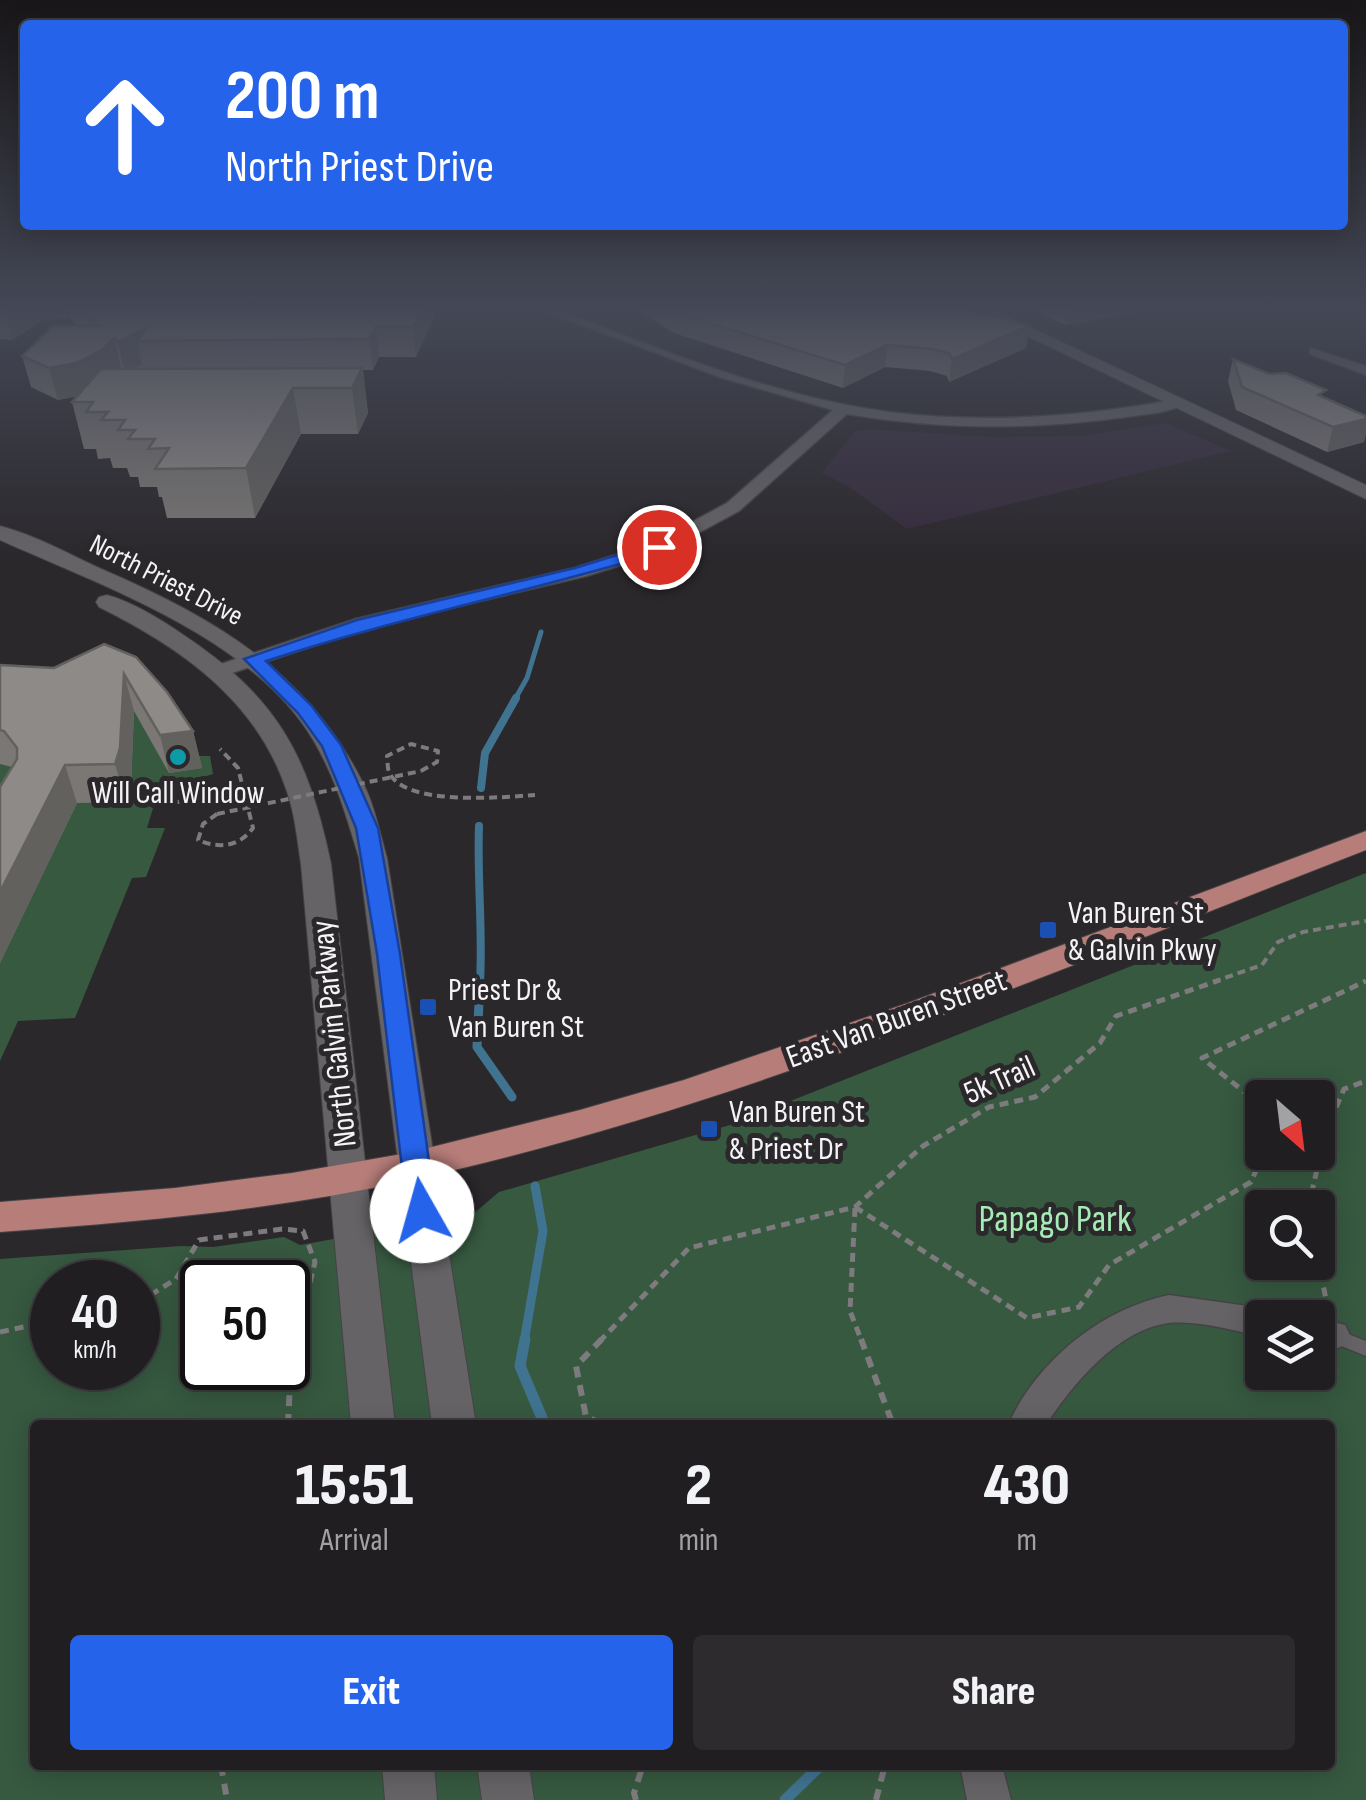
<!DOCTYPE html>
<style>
:root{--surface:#201e21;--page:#2d2b2e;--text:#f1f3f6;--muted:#a2a2a5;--line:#3d3c3f;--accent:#2563eb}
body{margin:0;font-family:"Sofia Sans Condensed",sans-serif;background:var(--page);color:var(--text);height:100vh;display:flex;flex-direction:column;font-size:38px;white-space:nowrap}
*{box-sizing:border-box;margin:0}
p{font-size:32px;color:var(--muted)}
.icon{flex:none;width:55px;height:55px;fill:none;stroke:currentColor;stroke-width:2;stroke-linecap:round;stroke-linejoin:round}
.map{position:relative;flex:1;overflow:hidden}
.drawer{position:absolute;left:30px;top:1420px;width:1305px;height:350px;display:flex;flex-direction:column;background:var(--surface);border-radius:10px;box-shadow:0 5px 25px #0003,0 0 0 2px var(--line)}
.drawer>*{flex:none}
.hud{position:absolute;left:20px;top:20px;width:1328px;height:210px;border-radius:10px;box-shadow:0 5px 25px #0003,0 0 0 2px var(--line);background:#2563eb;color:#fff;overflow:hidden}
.needle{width:65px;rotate:152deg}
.fabs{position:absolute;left:1245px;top:1080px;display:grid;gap:20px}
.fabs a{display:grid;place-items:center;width:90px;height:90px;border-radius:10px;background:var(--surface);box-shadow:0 5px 25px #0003,0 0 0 2px var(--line);font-size:50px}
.speed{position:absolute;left:30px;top:1260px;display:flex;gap:20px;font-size:50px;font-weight:700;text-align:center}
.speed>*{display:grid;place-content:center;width:130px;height:130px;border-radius:50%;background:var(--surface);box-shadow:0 5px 25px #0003,0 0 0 2px var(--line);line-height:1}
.speed small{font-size:25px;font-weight:400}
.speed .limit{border:5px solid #111;border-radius:15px;background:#fff;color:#111}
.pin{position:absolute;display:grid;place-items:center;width:85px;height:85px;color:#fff;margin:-42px;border:5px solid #fff;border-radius:50%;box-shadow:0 2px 10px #0007}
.me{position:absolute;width:110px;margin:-55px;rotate:353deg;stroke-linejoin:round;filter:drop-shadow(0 0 8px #0008)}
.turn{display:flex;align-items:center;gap:35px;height:210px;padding:0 40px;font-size:45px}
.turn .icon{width:130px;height:130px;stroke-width:2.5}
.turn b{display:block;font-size:70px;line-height:85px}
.eta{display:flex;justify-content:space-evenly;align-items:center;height:170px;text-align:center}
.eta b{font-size:60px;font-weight:800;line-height:70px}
.primary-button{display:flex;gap:20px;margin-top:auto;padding:20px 40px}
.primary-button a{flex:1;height:115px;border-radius:10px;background:var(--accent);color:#fff;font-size:40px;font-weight:800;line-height:115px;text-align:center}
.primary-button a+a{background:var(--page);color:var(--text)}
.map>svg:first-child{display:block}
</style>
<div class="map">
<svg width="1366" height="1800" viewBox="0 0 1366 1800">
<rect width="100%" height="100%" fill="#2b282c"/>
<path fill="#362c3c" d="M1166 423 1231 451 907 529 849 487 822 473 854 432 867 429 993 437 1081 436Z"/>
<path fill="#375940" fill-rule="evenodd" d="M0 681 153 688 172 697 156 704 198 756H210L213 774 177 785 163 775 147 828H165L146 877 132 878 75 1018 18 1021 0 1061Z
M1366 873V1800H0V1259L181 1246 213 1247 284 1237 300 1245 473 1214 499 1192 730 1125ZM1262 1098H1318V1152H1262ZM1262 1208H1318V1262H1262ZM52 1282H138V1368H52ZM202 1282H288V1368H202ZM1262 1318H1318V1372H1262ZM35 1425H1330V1765H35Z"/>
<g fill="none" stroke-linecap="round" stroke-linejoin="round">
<path stroke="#407390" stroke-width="5" d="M514 701 527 678 541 632"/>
<path stroke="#407390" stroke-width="8" d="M481 788 485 753 516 698
M479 826C477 879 483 930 480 982"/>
<path stroke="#407390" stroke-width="9" d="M480 980 477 1047 512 1097
M524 1342 543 1231 535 1186"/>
<path stroke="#407390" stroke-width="11" d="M525 1339 520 1366 545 1425
M785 1800 821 1765"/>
<defs>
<path id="lane" d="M1335 1329 1366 1341V1356L1329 1341 1326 1336 1329 1331Z"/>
<path id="street" d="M537 308H554C661 350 775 397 889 412 986 424 1082 417 1178 399L1185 403C1171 413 1144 414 1126 417 1032 430 941 430 847 414L739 511 665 551 586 576 369 627 226 675H212V667L356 619 575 568 653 543 727 503 833 410 722 378Z
M1310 348 1366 366V375L1310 354Z
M1169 1295 1262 1308 1274 1312 1277 1318H1262V1336C1232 1331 1200 1320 1169 1323 1118 1329 1072 1385 1046 1425H1008C1037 1361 1101 1309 1169 1295Z
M1318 1318 1345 1325 1350 1335 1345 1345 1333 1350 1318 1346Z
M960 1765H1002L1011 1800H967Z"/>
<path id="secondary" d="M969 308H989L1366 485V499Z
M0 526C36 535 72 556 106 571 216 619 309 673 364 785 375 807 380 834 387 858L476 1425H432L359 858C346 815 335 776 312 738 251 637 102 586 0 540Z
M107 595C133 602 160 619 182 634 277 697 308 754 331 864L395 1425H351L301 864C297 839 295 813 286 789 256 700 180 647 99 607L96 602 99 597Z
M382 1765H434L437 1800H385Z
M477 1765H529L534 1800H482Z"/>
<path id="primary" d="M1366 831V850C1053 971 741 1107 411 1180 276 1210 138 1222 0 1232V1202L175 1188 292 1173 408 1153 580 1110 684 1080 908 1003Z"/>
</defs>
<use href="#lane" stroke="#454346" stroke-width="3"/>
<use href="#street" stroke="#454346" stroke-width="3"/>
<use href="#secondary" stroke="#454346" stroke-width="2"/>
<use href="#primary" stroke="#454346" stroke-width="2"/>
<path stroke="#7e7b7e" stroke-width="4" stroke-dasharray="8 5" stroke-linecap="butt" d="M421 771 437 762 438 751 411 744 387 756C388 761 387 767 389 772 404 807 504 797 535 795
M173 802 246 799
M217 814 203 824 198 840C219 849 239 847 253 828L238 768 220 749
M1213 982 1262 965 1278 942 1303 932 1366 921"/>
<path stroke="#7e7b7e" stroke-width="5" stroke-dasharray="9 6" stroke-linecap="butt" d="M1262 1106 1202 1058 1366 981
M855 1207 1027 1318 1079 1307 1109 1265 1251 1182 1264 1152
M855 1208 850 1311 862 1342
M1308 1208 1326 1131 1344 1089 1366 1081
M1318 1258 1328 1310
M138 1303 176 1279 199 1240 282 1229 303 1231 315 1262 296 1342
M0 1332 52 1321
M599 1342 689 1248 855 1207 923 1146 989 1107 1035 1097 1100 1043 1116 1016 1220 980"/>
<path stroke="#7e7b7e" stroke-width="6" stroke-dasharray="11 8" stroke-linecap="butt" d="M602 1339 576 1366 586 1417 606 1425
M861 1339 893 1425
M288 1425 291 1360 296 1339
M221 1765 227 1800
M636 1800 634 1793 643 1765
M876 1800 885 1765"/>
<use href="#lane" fill="#656366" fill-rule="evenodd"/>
<use href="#street" fill="#656366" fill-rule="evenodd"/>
<use href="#secondary" fill="#656366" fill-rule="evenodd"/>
<use href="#primary" fill="#b77d79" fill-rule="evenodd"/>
<path stroke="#7e7b7e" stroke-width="4" stroke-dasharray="8 5" stroke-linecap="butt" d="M217 814 421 771"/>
</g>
<path fill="#7a7774" d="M0 308H438L416 357H379L373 370H363L368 413 358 434H301L255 518H167L162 497H159L157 487H140L138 477H130L127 468H113L110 458 98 459 96 449H84L72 402 77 396 58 400 31 387 22 356 77 326 70 318 43 320 12 340 0 339Z
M635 308H962L1029 326 1026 348 949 382 947 376 930 371 885 367 843 388 674 333Z
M1028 308H1158L1065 325Z
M1233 359 1324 398 1364 442 1327 452 1236 410 1228 381Z
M104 644 193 731 202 768 169 773 134 711 131 786 126 802 77 803 0 963V787L12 767 0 764V665L54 668Z"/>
<path fill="#63615e" d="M8 308H67L70 318 43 320 12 340 3 311Z
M422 308H438L416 357 413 327Z
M1068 308H1158L1065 325Z
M1029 326 1026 348 949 382 952 359Z
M148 327 137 341 142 364 125 373 118 342Z
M376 327 379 357 373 370 369 339Z
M114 338 121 368 84 395 58 400 49 368Z
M887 345 885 367 843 388 845 365Z
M362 368 368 413 358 434 352 388Z
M293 388 301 434 255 518 246 468Z
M1366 419V435L1364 442 1327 452 1333 427Z
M124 674 134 711 131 786 126 802 115 764Z
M193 731 202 768 169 773 160 735Z
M65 765 77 803 0 963V892Z"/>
<path fill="#8e8a87" stroke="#63615e" stroke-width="2.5" d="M82 308H422L413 327H376L369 339 137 341 148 327 118 342 114 338 102 350 76 363 49 368 22 356 53 326H101Z
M668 308H962L1029 326 952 359 949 353 932 349 887 345 845 365 674 312Z
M1233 359 1269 374 1286 373 1326 390 1318 395 1366 416V419L1333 427 1242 387Z
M362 368 352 388H293L246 468 155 469 169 448 148 449 155 439H128L135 430H118L125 420H101L108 412H86L93 402H72L101 369Z
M104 644 136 657 167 692 193 731 160 735 124 674 120 748 115 764 65 765 0 892V787L17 759V748L4 731 0 730V665L54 668Z"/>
<linearGradient id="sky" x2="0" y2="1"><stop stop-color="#181618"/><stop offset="0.55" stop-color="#444856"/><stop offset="1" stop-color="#444856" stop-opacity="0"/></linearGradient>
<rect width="1366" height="560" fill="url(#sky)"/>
<path fill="#2563eb" stroke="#184099" stroke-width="2.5" d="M659 542 667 547 665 551C533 591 397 618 266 661L311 705 341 745 378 828 400 954 436 1211 432 1219 422 1222 412 1219 407 1211 377 954 356 828 322 746 298 713 244 659 357 620 575 568Z"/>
<circle fill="#0f9aa8" stroke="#2b282c" stroke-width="4" cx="178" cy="757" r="10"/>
<g fill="#1a4fb4" stroke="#2b282c" stroke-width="4">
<rect x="1038" y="920" width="20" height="20" rx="5"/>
<rect x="418" y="997" width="20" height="20" rx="5"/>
<rect x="699" y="1119" width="20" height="20" rx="5"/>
</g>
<g text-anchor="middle" stroke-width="10" stroke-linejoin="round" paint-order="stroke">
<g font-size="28" fill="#f5f3f5" stroke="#2b282c">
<text transform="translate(167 579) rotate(27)" y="10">North Priest Drive</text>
</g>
<g font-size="32" fill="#f5f3f5" stroke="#2b282c" text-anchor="start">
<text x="178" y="803" text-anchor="middle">Will Call Window</text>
<text x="1068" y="923">Van Buren St<tspan x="1068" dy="37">&amp; Galvin Pkwy</tspan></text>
<text x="448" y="1000">Priest Dr &amp;<tspan x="448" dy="37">Van Buren St</tspan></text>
<text x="729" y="1122">Van Buren St<tspan x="729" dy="37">&amp; Priest Dr</tspan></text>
</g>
<g font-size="32" fill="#f5f3f5" stroke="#2b282c">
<text transform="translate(896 1018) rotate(-20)" y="11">East Van Buren Street</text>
<text transform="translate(333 1034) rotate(-96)" y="11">North Galvin Parkway</text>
<text transform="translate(999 1079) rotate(-24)" y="11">5k Trail</text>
</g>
<g font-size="38" fill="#a6ebb6" stroke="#2b282c">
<text x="1055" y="1231">Papago Park</text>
</g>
</g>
</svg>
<div class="fabs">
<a><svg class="needle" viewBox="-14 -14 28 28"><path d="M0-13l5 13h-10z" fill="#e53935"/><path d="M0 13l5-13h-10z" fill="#a2a2a5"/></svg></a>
<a><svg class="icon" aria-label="search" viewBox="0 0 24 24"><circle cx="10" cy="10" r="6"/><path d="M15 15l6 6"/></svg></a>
<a><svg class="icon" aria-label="layers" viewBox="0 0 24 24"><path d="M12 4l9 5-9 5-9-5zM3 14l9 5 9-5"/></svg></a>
</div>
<div class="speed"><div>40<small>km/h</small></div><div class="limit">50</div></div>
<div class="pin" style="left:659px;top:547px;background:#d93025"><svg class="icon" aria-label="arrive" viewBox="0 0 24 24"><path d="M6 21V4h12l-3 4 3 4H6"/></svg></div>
<svg class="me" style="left:422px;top:1211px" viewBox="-20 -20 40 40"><circle r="19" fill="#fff"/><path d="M0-13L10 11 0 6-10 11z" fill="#2563eb"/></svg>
<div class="hud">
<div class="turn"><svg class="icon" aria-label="ahead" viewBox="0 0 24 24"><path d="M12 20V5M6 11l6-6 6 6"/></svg><div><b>200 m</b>North Priest Drive</div></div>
</div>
<section class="drawer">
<div class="eta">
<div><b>15:51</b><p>Arrival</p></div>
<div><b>2</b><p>min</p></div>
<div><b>430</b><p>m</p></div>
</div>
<div class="primary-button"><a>Exit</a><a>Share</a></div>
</section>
</div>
